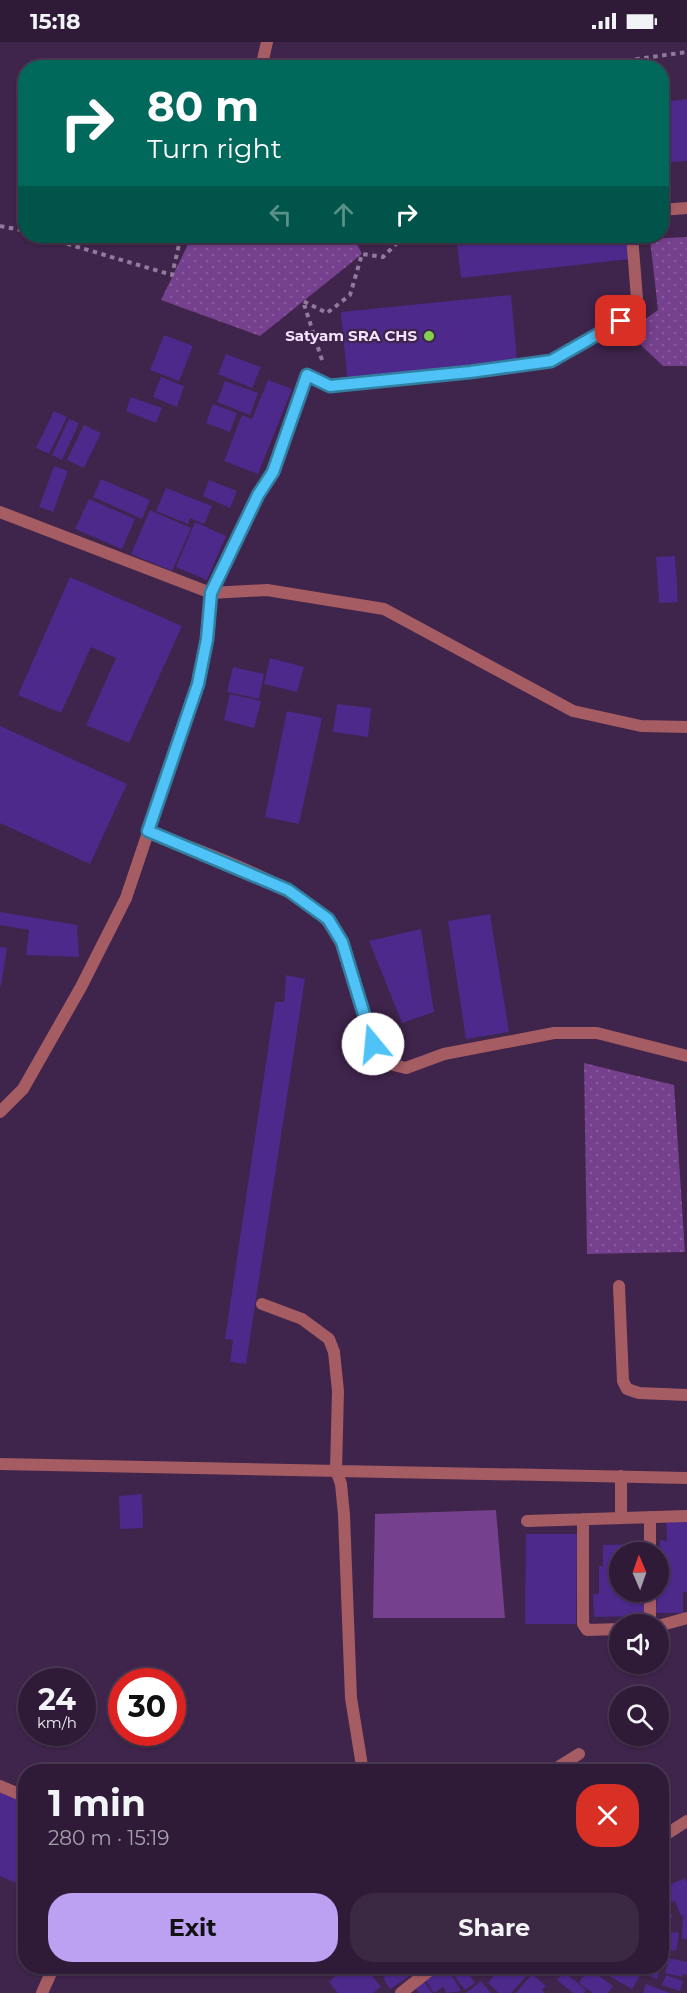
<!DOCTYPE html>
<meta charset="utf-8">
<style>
:root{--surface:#2f1b38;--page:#3b2843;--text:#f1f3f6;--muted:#a7a1ae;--line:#4a3953;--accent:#bca0f2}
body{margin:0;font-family:Montserrat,sans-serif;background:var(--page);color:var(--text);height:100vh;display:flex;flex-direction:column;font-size:22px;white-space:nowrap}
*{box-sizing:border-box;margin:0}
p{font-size:20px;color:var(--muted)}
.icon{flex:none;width:33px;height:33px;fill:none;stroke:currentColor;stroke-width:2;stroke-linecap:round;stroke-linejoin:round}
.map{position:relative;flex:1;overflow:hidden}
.side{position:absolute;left:18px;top:1722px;width:651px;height:210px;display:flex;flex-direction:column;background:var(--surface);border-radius:24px;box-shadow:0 2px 4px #0004,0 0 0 2px var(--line)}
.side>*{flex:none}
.top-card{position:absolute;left:18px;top:18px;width:651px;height:183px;border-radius:24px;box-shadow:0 2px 4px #0004,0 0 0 2px var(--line);background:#00695c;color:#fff;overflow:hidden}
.needle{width:39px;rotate:358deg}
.tools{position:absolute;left:609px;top:1500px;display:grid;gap:12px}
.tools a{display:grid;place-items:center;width:60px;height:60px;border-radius:50%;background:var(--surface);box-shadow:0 2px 4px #0004,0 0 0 2px var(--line);font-size:30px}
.speed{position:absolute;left:18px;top:1626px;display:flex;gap:12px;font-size:30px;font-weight:700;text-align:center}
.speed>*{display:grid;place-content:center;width:78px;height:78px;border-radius:50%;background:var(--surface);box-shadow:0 2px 4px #0004,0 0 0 2px var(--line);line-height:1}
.speed small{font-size:15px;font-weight:400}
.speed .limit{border:9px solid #d22;background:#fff;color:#111}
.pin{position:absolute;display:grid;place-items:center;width:51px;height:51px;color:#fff;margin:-26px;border-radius:12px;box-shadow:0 3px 9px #0006}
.me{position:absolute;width:66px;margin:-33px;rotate:343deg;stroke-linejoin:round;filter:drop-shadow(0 0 4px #0008)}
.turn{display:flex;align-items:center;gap:21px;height:126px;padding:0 30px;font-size:27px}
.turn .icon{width:78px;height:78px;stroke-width:2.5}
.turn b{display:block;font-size:42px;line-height:51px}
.lanes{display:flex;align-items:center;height:57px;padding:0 30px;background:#0003;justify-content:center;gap:30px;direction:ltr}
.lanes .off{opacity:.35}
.round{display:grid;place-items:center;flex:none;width:63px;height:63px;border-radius:24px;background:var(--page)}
.summary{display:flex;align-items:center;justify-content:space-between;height:102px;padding:0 30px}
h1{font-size:36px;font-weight:700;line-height:45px}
.action{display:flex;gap:12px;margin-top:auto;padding:12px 30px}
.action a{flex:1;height:69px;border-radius:24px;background:var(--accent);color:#111;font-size:24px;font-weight:700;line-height:69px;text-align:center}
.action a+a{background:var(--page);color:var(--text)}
.status{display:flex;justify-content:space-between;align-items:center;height:42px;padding:0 30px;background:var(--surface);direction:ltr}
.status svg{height:16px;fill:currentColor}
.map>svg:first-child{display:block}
</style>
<div class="status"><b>15:18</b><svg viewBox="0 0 49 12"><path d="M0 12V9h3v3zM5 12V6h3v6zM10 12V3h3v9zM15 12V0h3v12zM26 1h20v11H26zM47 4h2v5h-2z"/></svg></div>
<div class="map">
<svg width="687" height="1951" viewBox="0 0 687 1951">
<defs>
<pattern id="grass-dots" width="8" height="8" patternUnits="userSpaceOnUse" patternTransform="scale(1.5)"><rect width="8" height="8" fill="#75408d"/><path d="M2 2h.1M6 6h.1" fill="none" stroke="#895b9e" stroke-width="1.8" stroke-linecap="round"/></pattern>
</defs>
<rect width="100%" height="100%" fill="#3f244b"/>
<path fill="url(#grass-dots)" d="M192 194H353L362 212 260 294 161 258Z
M687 195V324H663L627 290 658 268 650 197Z
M584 1021 674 1043 685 1210 587 1212Z"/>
<path fill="#75408d" d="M496 1468 505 1576H373L375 1472Z"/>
<path fill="#4c298b" d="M687 57V119L662 121V60Z
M456 194H628L630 217 461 236Z
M511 253 517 319 347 335 341 270Z
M164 293 193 304 179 339 150 328Z
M226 312 261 325 252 346 218 332Z
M161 335 184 344 177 365 153 355Z
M268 338 292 347 258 432 224 419 242 373 252 377Z
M225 339 258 351 250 373 217 360Z
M131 355 162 366 156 381 126 369Z
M213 362 237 371 230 390 206 381Z
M54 369 67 375 49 412 36 406Z
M69 377 79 381 62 418 52 413Z
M84 383 101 391 84 426 67 418Z
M54 424 68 429 53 470 39 465Z
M101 437 150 458 142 477 93 455Z
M209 438 237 449 230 466 203 454Z
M166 446 212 464 204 482 190 476 188 482 156 469Z
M89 457 135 477 122 507 75 487Z
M150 468 191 486 172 529 131 512Z
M195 480 226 494 207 538 176 525Z
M675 514 678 560 659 561 656 515Z
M70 535 182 584 129 701 86 683 116 616 91 605 61 671 18 653Z
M270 616 304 625 297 650 264 642Z
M233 625 264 632 259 657 227 650Z
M230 652 261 659 254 686 224 678Z
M337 662 371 666 368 695 333 690Z
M287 669 322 676 299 782 265 775Z
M0 684 127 742 90 822 0 781Z
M0 870 77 883 79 915 26 913 29 888 0 883Z
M490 872 509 990 466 997 448 879Z
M421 887 434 970 402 981 369 899Z
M0 905 7 906 1 944H0Z
M286 933 305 937 246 1322 230 1320 233 1298 225 1297 275 960H284Z
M142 1452 143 1486 120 1487 119 1454Z
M666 1478H687V1550H683V1571H656L660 1498 667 1499Z
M526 1492H577L576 1582H525Z
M645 1502 646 1510H620V1550H646L647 1574 594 1575 593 1552H599V1524H603V1503Z
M0 1750 26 1760V1845L0 1834Z
M685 1836 687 1840V1897H682L683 1873 681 1874 675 1859 667 1862 673 1876 662 1881V1846Z
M662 1889 679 1891 676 1909 662 1907Z
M669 1916 687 1920V1933L683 1932 682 1935 665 1931Z
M347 1924H364L381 1945 373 1951H338L329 1940Z
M401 1924 408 1935 390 1947 383 1936Z
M437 1924H446L461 1949 447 1951 443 1945 434 1951 423 1935Z
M462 1924H485L470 1934 475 1941 465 1948 453 1932Z
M495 1924H520L528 1932 511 1951H499L488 1941 493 1935 489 1931Z
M607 1924H624L640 1934 632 1947 604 1931Z
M625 1924H661L657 1937Z
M589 1927 613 1944 608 1951H593L579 1941Z
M564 1930 586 1948 584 1951H573L557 1938Z
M532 1932 546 1944 542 1948 545 1951H516Z
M666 1933 683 1939 680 1949 662 1943Z
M423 1938 432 1951H419L414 1944Z
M481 1939 491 1951H466Z
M646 1942 670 1951H643Z"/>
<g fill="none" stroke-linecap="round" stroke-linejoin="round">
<path stroke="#917a9b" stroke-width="4" stroke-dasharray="4.5 4.5" stroke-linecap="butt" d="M573 26 687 10
M0 184 26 189
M41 194 172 233 181 194
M322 318 303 259 327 271 350 253 362 212 383 215 404 194"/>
<path stroke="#a65c63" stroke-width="12" d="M0 1744 26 1755
M42 1951 54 1924"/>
<path stroke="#a65c63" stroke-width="12" d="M261 26 267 0
M662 168 687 166
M0 470 211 551 267 548 384 567 573 669 641 684 687 685
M148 789C202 811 320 846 342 901 358 941 362 984 385 1021L406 1026 444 1012 554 991H597L687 1014
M0 1070 23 1047 81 945 126 856 198 642 207 597 211 551 258 453 273 430 307 333 330 343 470 330 551 319 638 269 632 194
M619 1244 623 1339 627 1347 639 1351 687 1353
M262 1262 302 1277 329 1297 334 1310 338 1349 336 1428 341 1442 344 1473 351 1656 363 1730
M0 1422 687 1436
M621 1434V1476
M650 1475V1510
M583 1477V1582L587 1588 620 1587
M527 1479 687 1474
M650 1550V1582
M658 1584 687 1576
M550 1730 579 1712
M662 1795 687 1779
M401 1951 435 1924"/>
</g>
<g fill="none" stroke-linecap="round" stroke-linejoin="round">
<defs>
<path id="route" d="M373 1002 342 900 328 877 288 848 148 789 198 642 207 597 211 551 258 453 273 430 307 333 330 344 470 330 551 319 621 279"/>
</defs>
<use href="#route" stroke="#337fa1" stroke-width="15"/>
<use href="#route" stroke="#4fc3f7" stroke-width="10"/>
</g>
<circle fill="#84d04e" stroke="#3f244b" stroke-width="2" cx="429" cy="294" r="6"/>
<g text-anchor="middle" stroke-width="4.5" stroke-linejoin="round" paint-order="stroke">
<g font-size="15" font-weight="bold" fill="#f4e3fd" stroke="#3f244b" text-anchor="end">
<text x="417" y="299">Satyam SRA CHS</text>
</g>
</g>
</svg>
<div class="tools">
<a><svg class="needle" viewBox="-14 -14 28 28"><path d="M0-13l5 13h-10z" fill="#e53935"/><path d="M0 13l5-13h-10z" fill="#a7a1ae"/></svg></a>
<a><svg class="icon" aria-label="sound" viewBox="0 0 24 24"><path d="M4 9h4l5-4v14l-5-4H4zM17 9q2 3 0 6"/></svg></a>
<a><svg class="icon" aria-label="search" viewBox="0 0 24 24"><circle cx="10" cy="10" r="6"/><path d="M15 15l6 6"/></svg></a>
</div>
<div class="speed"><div>24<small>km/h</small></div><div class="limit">30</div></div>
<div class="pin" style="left:621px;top:279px;background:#d93025"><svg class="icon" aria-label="arrive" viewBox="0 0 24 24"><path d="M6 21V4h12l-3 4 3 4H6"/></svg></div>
<svg class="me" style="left:373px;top:1002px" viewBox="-20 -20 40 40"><circle r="19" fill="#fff"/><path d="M0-13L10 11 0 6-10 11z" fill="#4fc3f7"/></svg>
<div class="top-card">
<div class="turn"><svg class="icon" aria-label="right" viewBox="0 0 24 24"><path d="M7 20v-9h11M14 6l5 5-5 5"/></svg><div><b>80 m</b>Turn right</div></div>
<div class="lanes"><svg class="icon off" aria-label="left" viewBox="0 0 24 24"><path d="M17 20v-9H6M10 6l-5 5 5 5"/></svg><svg class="icon off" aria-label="ahead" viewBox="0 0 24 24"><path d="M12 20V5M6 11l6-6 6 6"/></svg><svg class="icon" aria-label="right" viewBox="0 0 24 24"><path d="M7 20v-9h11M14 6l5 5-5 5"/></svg></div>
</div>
<section class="side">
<div class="summary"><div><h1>1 min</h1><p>280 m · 15:19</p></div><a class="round" style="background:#d93025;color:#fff"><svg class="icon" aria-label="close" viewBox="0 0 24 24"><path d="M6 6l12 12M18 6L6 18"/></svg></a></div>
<div class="action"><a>Exit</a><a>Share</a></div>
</section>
</div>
